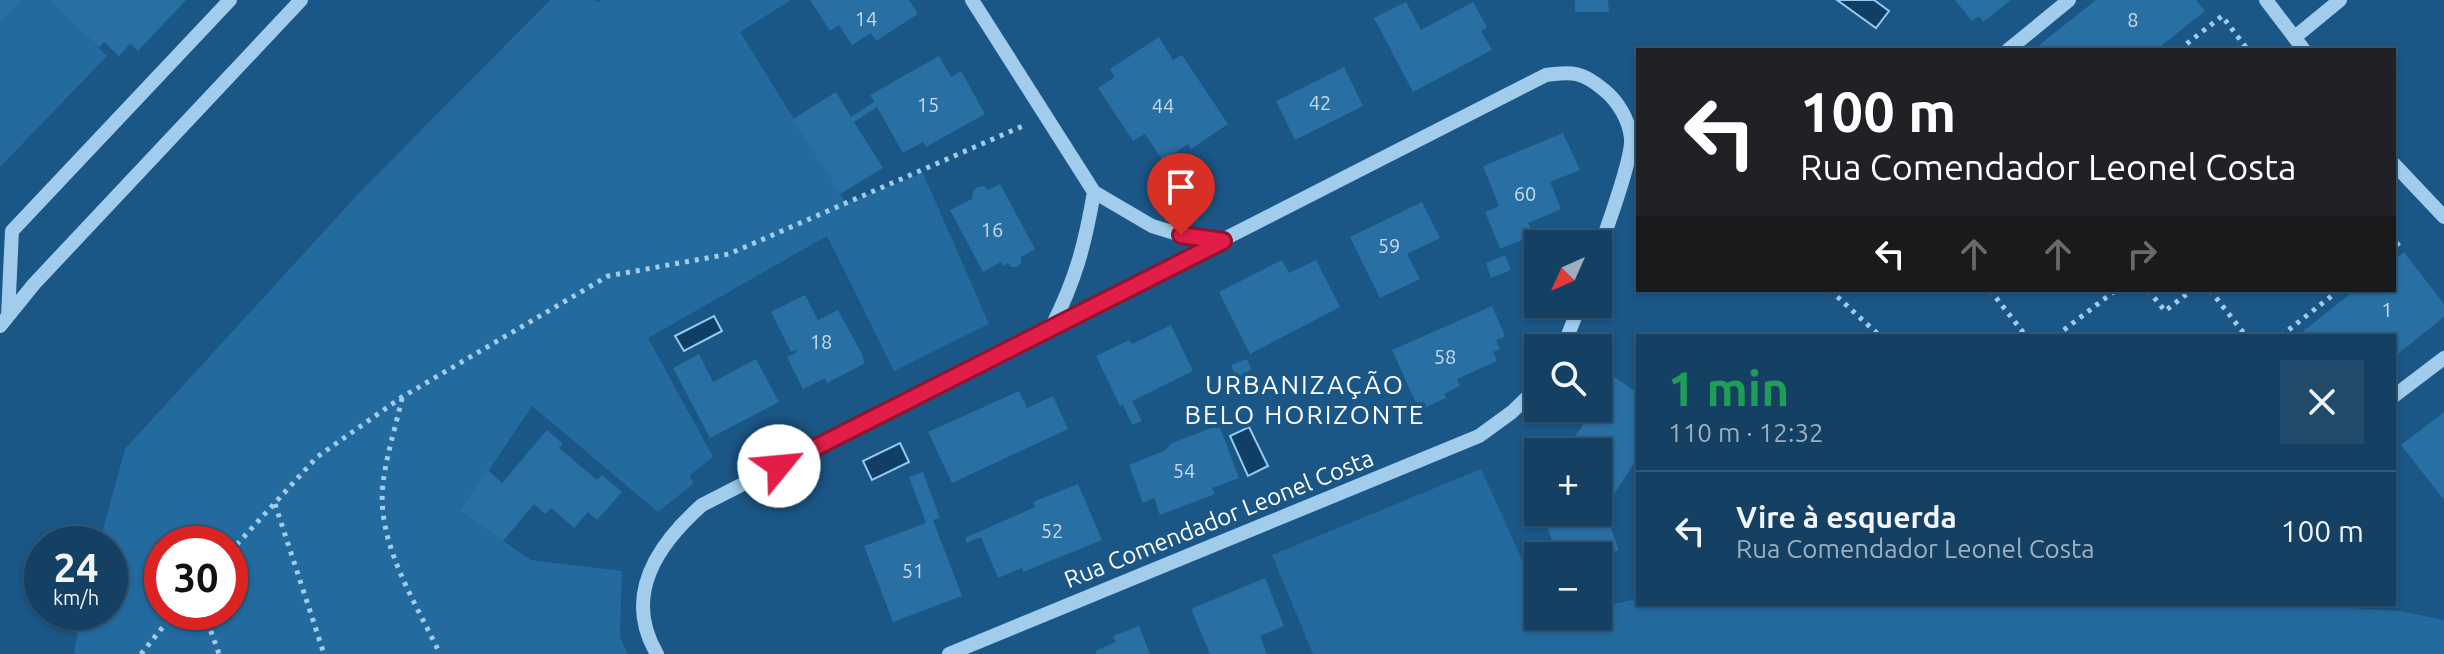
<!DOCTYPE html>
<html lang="pt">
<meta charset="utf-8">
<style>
:root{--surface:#144064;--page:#214b6d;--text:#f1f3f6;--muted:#9dafbf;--line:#335978}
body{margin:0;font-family:Ubuntu,sans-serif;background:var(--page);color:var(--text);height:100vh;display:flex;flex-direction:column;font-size:30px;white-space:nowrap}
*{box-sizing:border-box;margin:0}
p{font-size:26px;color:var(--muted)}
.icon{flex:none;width:44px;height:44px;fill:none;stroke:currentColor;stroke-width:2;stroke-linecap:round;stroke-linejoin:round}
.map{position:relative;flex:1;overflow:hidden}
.side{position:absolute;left:1636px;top:334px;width:760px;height:272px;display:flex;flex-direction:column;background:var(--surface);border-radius:0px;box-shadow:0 2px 6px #0004,0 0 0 2px var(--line)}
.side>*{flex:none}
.top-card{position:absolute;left:1636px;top:48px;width:760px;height:244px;border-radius:0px;box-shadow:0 2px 6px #0004,0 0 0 2px var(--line);background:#202124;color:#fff;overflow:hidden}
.needle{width:52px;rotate:225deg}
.buttons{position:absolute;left:1524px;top:230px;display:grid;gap:16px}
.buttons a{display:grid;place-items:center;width:88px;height:88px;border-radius:0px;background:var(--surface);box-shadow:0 2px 6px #0004,0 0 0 2px var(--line);font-size:40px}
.speed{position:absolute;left:24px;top:526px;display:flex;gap:16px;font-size:40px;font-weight:700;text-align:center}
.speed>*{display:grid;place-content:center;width:104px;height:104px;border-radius:50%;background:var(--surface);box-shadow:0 2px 6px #0004,0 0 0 2px var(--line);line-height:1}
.speed small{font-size:20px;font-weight:400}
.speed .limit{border:12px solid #d22;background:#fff;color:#111}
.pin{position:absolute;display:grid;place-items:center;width:68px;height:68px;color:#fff;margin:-82px -34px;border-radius:50% 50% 50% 0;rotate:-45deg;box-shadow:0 0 8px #0007}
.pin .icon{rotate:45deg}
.me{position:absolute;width:88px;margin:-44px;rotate:62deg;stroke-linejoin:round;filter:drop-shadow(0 0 6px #0008)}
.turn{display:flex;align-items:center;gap:28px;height:168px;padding:0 32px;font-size:36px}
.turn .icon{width:104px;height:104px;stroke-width:2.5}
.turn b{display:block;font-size:56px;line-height:68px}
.lanes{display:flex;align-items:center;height:76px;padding:0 32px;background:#0003;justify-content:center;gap:40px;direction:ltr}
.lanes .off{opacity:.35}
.round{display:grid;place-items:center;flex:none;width:84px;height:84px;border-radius:0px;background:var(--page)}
.summary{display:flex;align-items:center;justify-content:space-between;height:136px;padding:0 32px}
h1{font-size:48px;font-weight:700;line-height:60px;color:#1e9e55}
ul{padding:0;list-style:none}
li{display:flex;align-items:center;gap:24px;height:120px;padding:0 32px;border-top:2px solid var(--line)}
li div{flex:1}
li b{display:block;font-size:30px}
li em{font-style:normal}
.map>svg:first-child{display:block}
</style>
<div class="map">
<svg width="2444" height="654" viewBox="0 0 2444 654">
<rect width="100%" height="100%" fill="#1a5686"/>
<path fill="#236a9f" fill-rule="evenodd" d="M22 0H49L107 56 0 167V24Z
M550 0H594L598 2 601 0H791L740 32 846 203 923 173 989 324 894 371 827 236 648 338 713 457 690 475 693 484 658 512 532 406 461 512 531 560 622 571 620 637 628 654H74L81 612H110V544H99L125 449 360 192ZM162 544H230V612H162Z
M1481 469 1538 595V616H1598V607L1638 599V604H2283L2400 611 2444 620V654H1313L1272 555Z"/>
<path fill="#113e64" stroke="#93c9ee" stroke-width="2" d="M1837 0H1874L1889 11 1876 28Z
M714 316 722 331 684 351 675 336Z
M1249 427 1268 466 1248 476 1230 436Z
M900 443 909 462 872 480 863 461Z"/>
<path fill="#286fa4" d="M0 0H22L0 24Z
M49 0H186L138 51 130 44 119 56 104 42 99 48Z
M810 0H909L918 14 876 41 871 33 852 45 839 25 830 31Z
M1575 0H1608L1609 12H1575Z
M1955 0H2011L1983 22 1979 16 1972 21Z
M2096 0H2196L2205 11 2156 50H2033Z
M1406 2 1421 30 1473 2 1487 27 1481 31 1492 50 1413 92 1374 18Z
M1159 37 1173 60 1182 55 1228 124 1191 149 1188 144 1163 161 1145 134 1133 141 1098 88 1115 77 1110 69Z
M939 56 951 77 961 71 985 114 926 147 923 142 903 153 877 107 854 122 883 168 840 194 793 119 836 92 851 117 874 102 870 95Z
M1344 67 1363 106 1295 140 1276 101Z
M1563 133 1580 170 1550 182 1561 209 1528 223 1534 235 1500 249 1485 212 1499 206 1483 166Z
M1000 184 1035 249 1021 257V263L1017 267H1011L1008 263 1003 266 1001 262 983 272 950 210 972 199 973 192 977 187 984 186 988 190Z
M1422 202 1440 238 1407 254 1420 279 1380 298 1350 237Z
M2404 252 2444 304V317L2394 357V336H2297L2355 290H2394V260Z
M1505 255 1511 270 1491 278 1486 263Z
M1282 260 1289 273 1316 260 1340 307 1250 354 1219 292Z
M805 295 818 320 838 310 863 356 864 364 827 383 825 378 803 389 787 357 797 352 796 350 791 352 771 312Z
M1492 306 1505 336 1496 340 1500 349 1493 352 1497 361 1457 379 1460 386 1444 394 1446 398 1419 410 1392 350Z
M1171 325 1193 371 1132 401 1142 421 1132 425 1123 405 1120 406 1096 356 1129 340 1132 344Z
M699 354 713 382 756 359 779 402 710 438 673 368Z
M1247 359 1251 369 1238 382 1231 365Z
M1614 377 1638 393V457L1604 510 1619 550 1598 558 1558 556 1541 512H1598V452H1565L1594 408H1598V402Z
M1019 391 1027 408 1053 396 1068 429 952 483 928 432Z
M2444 412V500L2401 445Z
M1219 425 1239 478 1212 488 1215 494 1160 515 1154 498 1143 503 1129 465 1164 451 1172 443Z
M547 430 563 444 559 448 597 480 602 475 622 492 597 520 588 512 574 528 551 508 545 514 534 504 503 541 460 511 488 470 502 483Z
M923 472 940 518 933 520 962 596 893 622 864 546 926 523 909 477Z
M1078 484 1102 540 1023 572 1022 568 998 578 981 537 967 543 965 538 1035 507 1033 502Z
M1265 578 1284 626 1260 636 1267 654H1210L1191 609Z
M1139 626 1150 654H1097L1095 651 1116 642 1113 636Z"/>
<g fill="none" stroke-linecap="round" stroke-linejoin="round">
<path stroke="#a1ccec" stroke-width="5" stroke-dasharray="4 6" stroke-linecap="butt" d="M2179 50 2222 16 2248 50
M2394 76 2397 73
M2394 235 2400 242 2394 247
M1830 290 1880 336
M1990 290 2026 336
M2148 290 2165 311 2192 290
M2210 290 2246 336
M2056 336 2116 290
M2281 336 2339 290
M402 398C396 426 386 456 383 484 376 543 416 603 440 654
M275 504 324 654
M230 552 317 457 402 397 608 276 729 254 1023 126
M204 612 219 654
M141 654 175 612"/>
<path stroke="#a1ccec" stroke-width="14" d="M972 0 1094 192 1152 226 1181 235 1223 241
M2266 0 2304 50
M2295 37 2340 0
M2008 50 2069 0
M2394 164 2444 217
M8 316 12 231 230 0
M0 326 34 284 301 0
M1052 326C1076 279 1085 244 1094 192
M1563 348 1580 304
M2394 396 2444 358
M657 654C622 595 658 544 702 505L1546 75C1572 71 1583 72 1604 90 1618 101 1629 120 1631 138 1633 158 1606 230 1598 253
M949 654 1479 436 1512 412 1538 387"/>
</g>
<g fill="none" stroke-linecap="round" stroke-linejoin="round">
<defs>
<path id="route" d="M779 466 1223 241 1181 235"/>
</defs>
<use href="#route" stroke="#92132f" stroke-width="20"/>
<use href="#route" stroke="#e11d48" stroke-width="14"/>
</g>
<g text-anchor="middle" stroke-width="8" stroke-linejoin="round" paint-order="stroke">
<g font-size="20" fill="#c9dbe8">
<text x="866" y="26">14</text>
<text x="2133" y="27">8</text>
<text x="1320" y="110">42</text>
<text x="928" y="112">15</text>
<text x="1163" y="113">44</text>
<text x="1525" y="201">60</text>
<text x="992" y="237">16</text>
<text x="1389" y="253">59</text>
<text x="2387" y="317">1</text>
<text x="821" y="349">18</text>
<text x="1445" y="364">58</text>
<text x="1184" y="478">54</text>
<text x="1052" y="538">52</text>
<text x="913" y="578">51</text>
</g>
<g font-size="24" fill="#fff" stroke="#1a5686">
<text transform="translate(1219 519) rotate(-22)" y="8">Rua Comendador Leonel Costa</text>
</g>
<g font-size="26" letter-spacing="2" fill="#fff" stroke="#1a5686">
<text x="1305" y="394">URBANIZAÇÃO<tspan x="1305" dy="30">BELO HORIZONTE</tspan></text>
</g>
</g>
</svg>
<div class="buttons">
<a><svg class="needle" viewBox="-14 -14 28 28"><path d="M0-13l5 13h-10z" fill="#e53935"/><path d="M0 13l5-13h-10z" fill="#9dafbf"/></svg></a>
<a><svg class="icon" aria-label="search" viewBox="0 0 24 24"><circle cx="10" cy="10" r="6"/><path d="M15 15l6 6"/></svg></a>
<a>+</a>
<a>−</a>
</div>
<div class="speed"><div>24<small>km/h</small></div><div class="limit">30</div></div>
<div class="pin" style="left:1181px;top:235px;background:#d93025"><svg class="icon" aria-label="arrive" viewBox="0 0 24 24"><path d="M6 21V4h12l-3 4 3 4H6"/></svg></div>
<svg class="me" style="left:779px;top:466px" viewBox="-20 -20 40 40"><circle r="19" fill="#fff"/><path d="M0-13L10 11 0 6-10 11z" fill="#e11d48"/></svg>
<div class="top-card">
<div class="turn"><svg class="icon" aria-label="left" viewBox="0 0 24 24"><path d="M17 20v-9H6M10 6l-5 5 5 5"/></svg><div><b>100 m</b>Rua Comendador Leonel Costa</div></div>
<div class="lanes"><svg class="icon" aria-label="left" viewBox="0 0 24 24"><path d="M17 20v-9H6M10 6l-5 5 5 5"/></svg><svg class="icon off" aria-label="ahead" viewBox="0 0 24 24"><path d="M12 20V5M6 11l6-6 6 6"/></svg><svg class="icon off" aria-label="ahead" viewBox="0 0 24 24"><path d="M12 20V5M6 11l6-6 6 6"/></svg><svg class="icon off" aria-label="right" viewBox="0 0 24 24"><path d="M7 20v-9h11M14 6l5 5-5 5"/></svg></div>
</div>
<section class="side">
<div class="summary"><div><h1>1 min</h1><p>110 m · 12:32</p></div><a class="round"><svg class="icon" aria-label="close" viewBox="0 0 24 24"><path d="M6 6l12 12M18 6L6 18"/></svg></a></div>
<ul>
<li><svg class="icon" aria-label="left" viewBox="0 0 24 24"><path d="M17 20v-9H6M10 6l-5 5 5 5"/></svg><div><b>Vire à esquerda</b><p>Rua Comendador Leonel Costa</p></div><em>100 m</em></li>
</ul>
</section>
</div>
